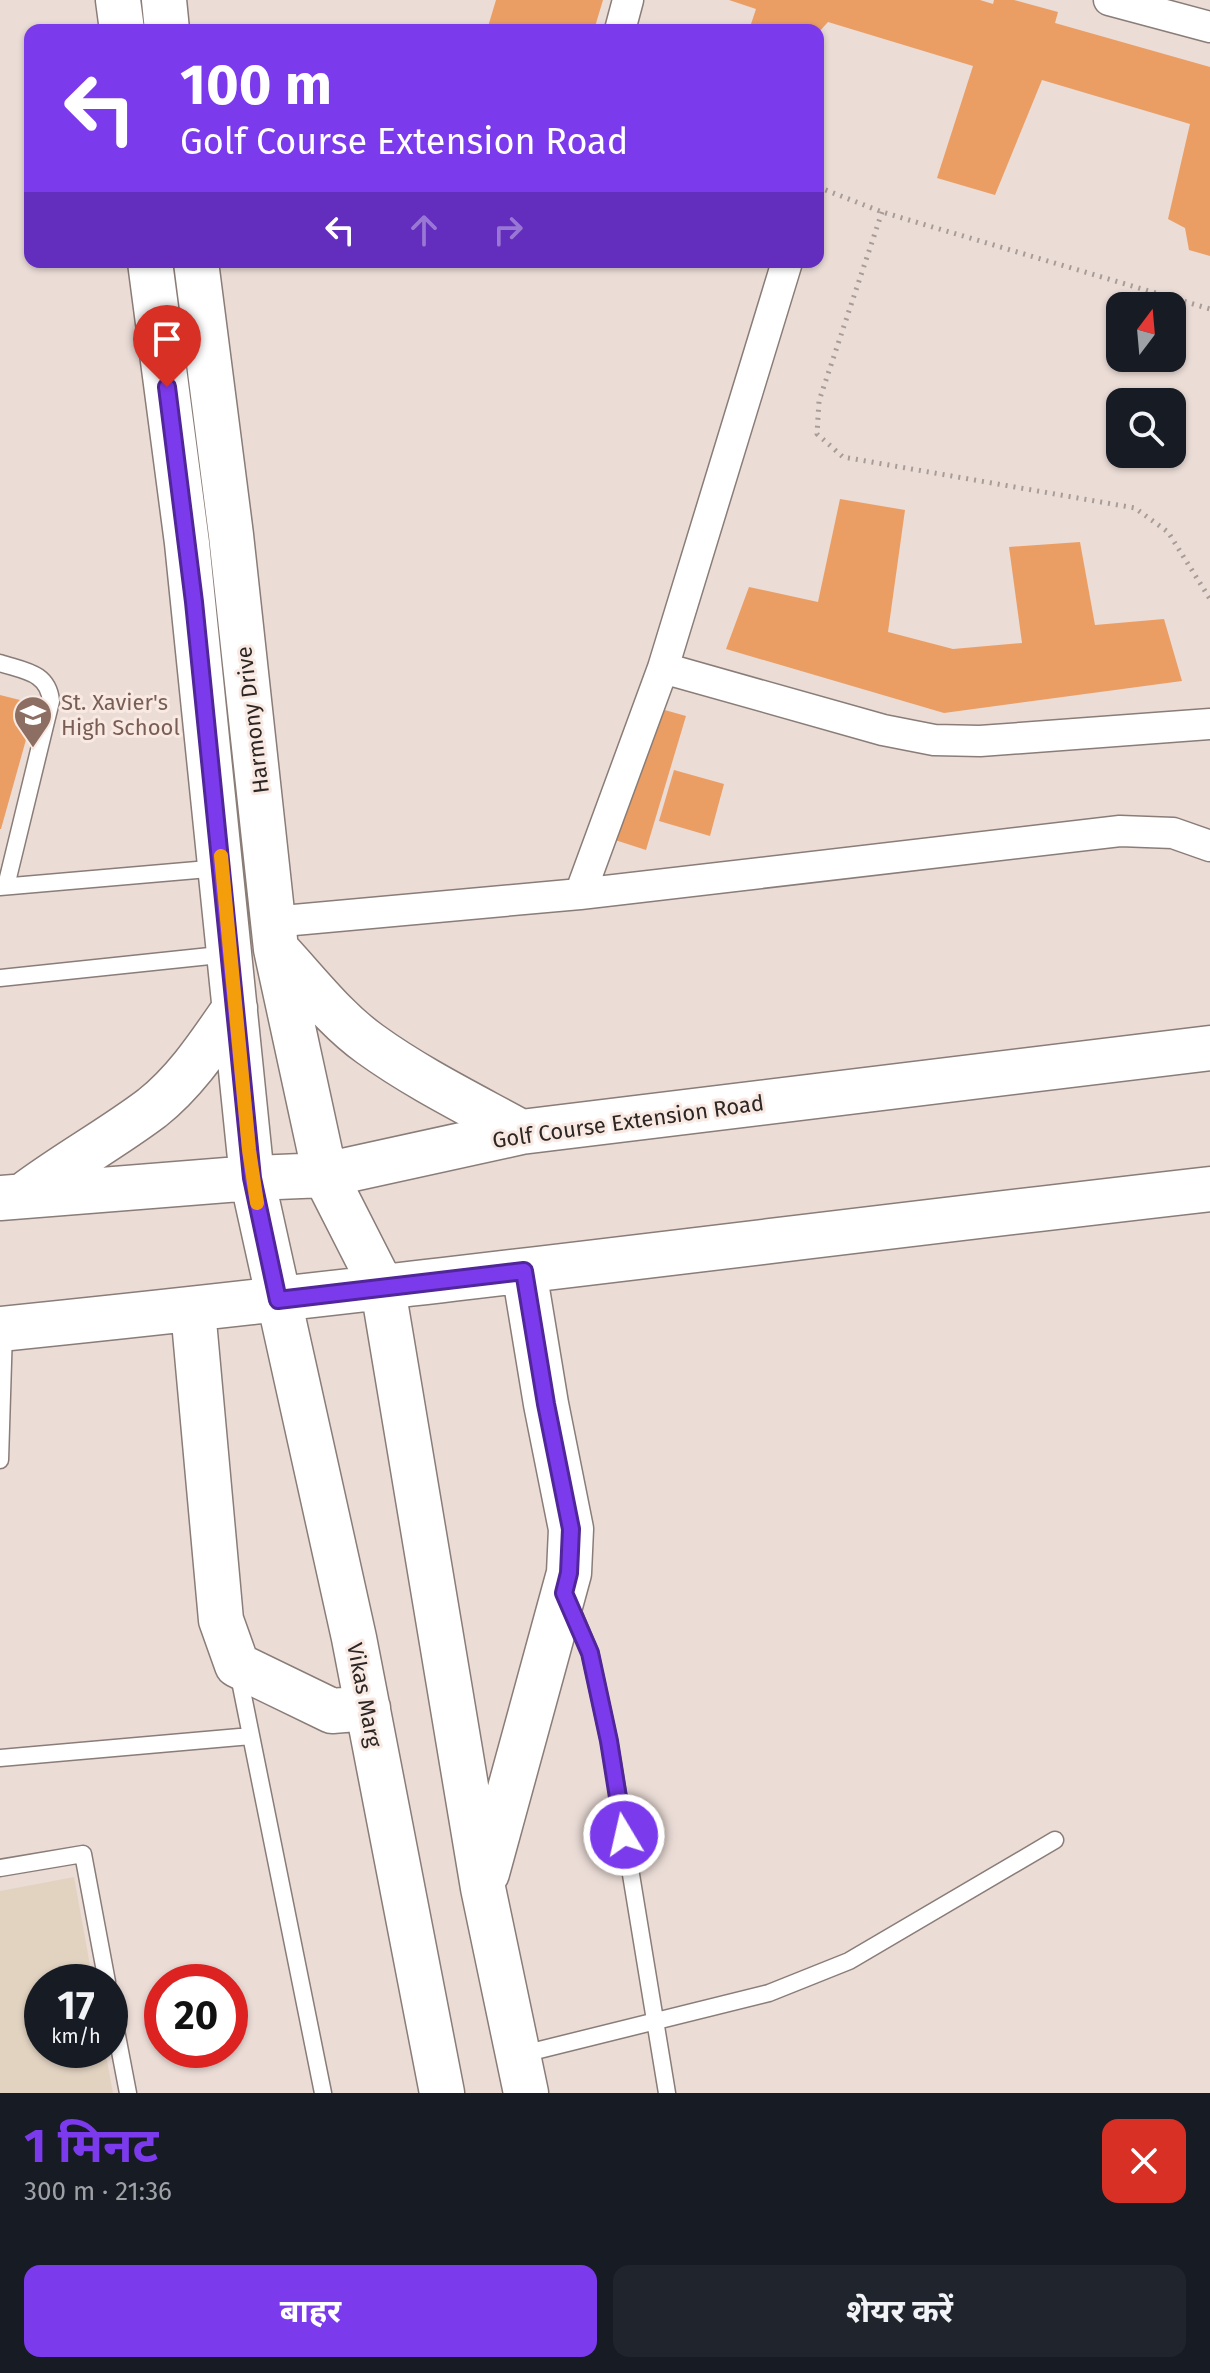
<!DOCTYPE html>
<html lang="hi">
<meta charset="utf-8">
<style>
:root{--surface:#171b24;--page:#20242c;--text:#f1f3f6;--muted:#9ea1a6;--accent:#7c3aed}
body{margin:0;font-family:"Fira Sans","Noto Sans Devanagari",sans-serif;background:var(--page);color:var(--text);height:100vh;display:flex;flex-direction:column;font-size:30px;white-space:nowrap}
*{box-sizing:border-box;margin:0}
p{font-size:26px;color:var(--muted)}
.icon{flex:none;width:44px;height:44px;fill:none;stroke:currentColor;stroke-width:2;stroke-linecap:round;stroke-linejoin:round}
.map{position:relative;height:2093px;overflow:hidden}
.details{display:flex;flex-direction:column;background:var(--surface);flex:1}
.details>*{flex:none}
.banner{position:absolute;left:24px;top:24px;width:800px;height:244px;border-radius:16px;box-shadow:0 2px 6px #0004;background:#7c3aed;color:#fff;overflow:hidden}
.needle{width:52px;rotate:16deg}
.buttons{position:absolute;left:1106px;top:292px;display:grid;gap:16px}
.buttons a{display:grid;place-items:center;width:80px;height:80px;border-radius:16px;background:var(--surface);box-shadow:0 2px 6px #0004;font-size:40px}
.speed{position:absolute;left:24px;top:1964px;display:flex;gap:16px;font-size:40px;font-weight:700;text-align:center}
.speed>*{display:grid;place-content:center;width:104px;height:104px;border-radius:50%;background:var(--surface);box-shadow:0 2px 6px #0004;line-height:1}
.speed small{font-size:20px;font-weight:400}
.speed .limit{border:12px solid #d22;background:#fff;color:#111}
.pin{position:absolute;display:grid;place-items:center;width:68px;height:68px;color:#fff;margin:-82px -34px;border-radius:50% 50% 50% 0;rotate:-45deg;box-shadow:0 0 8px #0007}
.pin .icon{rotate:45deg}
.me{position:absolute;width:88px;margin:-44px;rotate:351deg;stroke-linejoin:round;filter:drop-shadow(0 0 6px #0008)}
.turn{display:flex;align-items:center;gap:28px;height:168px;padding:0 24px;font-size:36px}
.turn .icon{width:104px;height:104px;stroke-width:2.5}
.turn b{display:block;font-size:56px;line-height:68px}
.lanes{display:flex;align-items:center;height:76px;padding:0 24px;background:#0003;justify-content:center;gap:40px;direction:ltr}
.lanes .off{opacity:.35}
.round{display:grid;place-items:center;flex:none;width:84px;height:84px;border-radius:16px;background:var(--page)}
.overview{display:flex;align-items:center;justify-content:space-between;height:136px;padding:0 24px}
h1{font-size:48px;font-weight:700;line-height:60px;color:var(--accent)}
.primary-button{display:flex;gap:16px;margin-top:auto;padding:16px 24px}
.primary-button a{flex:1;height:92px;border-radius:16px;background:var(--accent);color:#fff;font-size:32px;font-weight:700;line-height:92px;text-align:center}
.primary-button a+a{background:var(--page);color:var(--text)}
.map>svg:first-child{display:block}
</style>
<div class="map">
<svg width="1210" height="2093" viewBox="0 0 1210 2093">
<rect width="100%" height="100%" fill="#ebdcd6"/>
<path fill="#e2d3c1" d="M74 1877 93 1982H42V2050H105L113 2093H0V1891Z"/>
<path fill="#eb9e64" d="M496 0H603L594 30H487Z
M729 0H980L993 4 994 0H1014L1058 12 1055 23 1210 67V256L1189 250 1185 228 1168 219 1190 124 1042 80 995 195 937 178 973 66 828 22 818 33V30H749L756 9Z
M840 499 905 510 888 632 953 649 1022 643 1009 547 1080 542 1095 625 1164 619 1182 681 944 713 726 649 749 587 818 602Z
M0 695 36 704 1 829H0Z
M654 707 686 716 646 850 615 840Z
M674 770 724 784 710 836 659 821Z"/>
<g fill="none" stroke-linecap="round" stroke-linejoin="round">
<defs>
<path id="service" d="M0 663C24 671 48 672 51 701L6 886
M0 887 220 868
M0 978 229 954
M0 1460 4 1330
M570 1605 590 1653 609 1741 667 2093
M238 1671 323 2093
M0 1758 251 1736
M0 1868 83 1854 107 1982
M110 1999 128 2093
M519 2055 769 1993 849 1961 1055 1840"/>
<path id="minor" d="M1109 0 1210 27
M620 30 628 0
M663 668 883 730 934 740 980 741 1210 724
M580 894 663 668 787 262
M272 922 580 894 1120 831 1173 833 1210 846"/>
<path id="secondary" d="M118 0 122 30
M164 0 167 30
M150 262 187 543 252 1178 354 1638 442 2093
M196 262 231 535 276 949 325 1175 383 1289 483 1888 526 2093
M278 951C307 982 335 1019 370 1044 417 1078 470 1104 521 1132
M24 1195C65 1164 111 1139 152 1108 187 1080 210 1044 235 1008
M0 1198 252 1178 325 1175 521 1132 1210 1048
M193 1310 221 1620 237 1665 332 1711 368 1708
M0 1329C404 1288 807 1235 1210 1189
M487 1873 569 1573 571 1529 546 1404 524 1271"/>
</defs>
<use href="#service" stroke="#8a7c77" stroke-width="19"/>
<use href="#minor" stroke="#8a7c77" stroke-width="33"/>
<use href="#secondary" stroke="#8a7c77" stroke-width="47"/>
<path stroke="#a79c97" stroke-width="5" stroke-dasharray="2 6" stroke-linecap="butt" d="M818 187 882 212 1210 309
M882 212 819 401 817 434 843 457 1135 508 1168 532 1210 599"/>
<use href="#service" stroke="#fff" stroke-width="16"/>
<use href="#minor" stroke="#fff" stroke-width="30"/>
<use href="#secondary" stroke="#fff" stroke-width="44"/>
</g>
<g fill="none" stroke-linecap="round" stroke-linejoin="round">
<defs>
<path id="route" d="M167 387 194 602 252 1178 278 1300 524 1271 546 1404 571 1529 569 1573 564 1593 590 1653 609 1741 624 1835"/>
</defs>
<use href="#route" stroke="#51269a" stroke-width="20"/>
<use href="#route" stroke="#7c3aed" stroke-width="14"/>
<path stroke="#f59e0b" stroke-width="14" d="M221 856 249 1150 257 1203"/>
</g>
<defs>
<symbol id="school-pin" viewBox="-11 -11 22 30"><path d="M0 17L-7.5 6A9.5 9.5 0 1 1 7.5 6Z" fill="#8d6e63" stroke="#f9e9e3"/><path d="M0-5L7-2L0 1L-7-2ZM-4 1L0 2.5L4 1V4Q0 6-4 4Z" fill="#fff"/></symbol>
</defs>
<g fill-rule="evenodd">
<use href="#school-pin" x="11" y="693" width="44" height="60"/>
</g>
<g text-anchor="middle" stroke-width="6" stroke-linejoin="round" paint-order="stroke">
<g font-size="22" fill="#785e54" stroke="#f9e9e3" text-anchor="start">
<text x="61" y="710">St. Xavier's<tspan x="61" dy="25">High School</tspan></text>
</g>
<g font-size="22" fill="#2c2624" stroke="#f9e9e3">
<text transform="translate(252 720) rotate(-97)" y="8">Harmony Drive</text>
<text transform="translate(628 1121) rotate(-8)" y="8">Golf Course Extension Road</text>
<text transform="translate(365 1695) rotate(79)" y="8">Vikas Marg</text>
</g>
</g>
</svg>
<div class="buttons">
<a><svg class="needle" viewBox="-14 -14 28 28"><path d="M0-13l5 13h-10z" fill="#e53935"/><path d="M0 13l5-13h-10z" fill="#9ea1a6"/></svg></a>
<a><svg class="icon" aria-label="search" viewBox="0 0 24 24"><circle cx="10" cy="10" r="6"/><path d="M15 15l6 6"/></svg></a>
</div>
<div class="speed"><div>17<small>km/h</small></div><div class="limit">20</div></div>
<div class="pin" style="left:167px;top:387px;background:#d93025"><svg class="icon" aria-label="arrive" viewBox="0 0 24 24"><path d="M6 21V4h12l-3 4 3 4H6"/></svg></div>
<svg class="me" style="left:624px;top:1835px" viewBox="-20 -20 40 40"><circle r="17" fill="#7c3aed" stroke="#fff" stroke-width="3"/><path d="M0-11L8 9 0 5-8 9z" fill="#fff"/></svg>
<div class="banner">
<div class="turn"><svg class="icon" aria-label="left" viewBox="0 0 24 24"><path d="M17 20v-9H6M10 6l-5 5 5 5"/></svg><div><b>100 m</b>Golf Course Extension Road</div></div>
<div class="lanes"><svg class="icon" aria-label="left" viewBox="0 0 24 24"><path d="M17 20v-9H6M10 6l-5 5 5 5"/></svg><svg class="icon off" aria-label="ahead" viewBox="0 0 24 24"><path d="M12 20V5M6 11l6-6 6 6"/></svg><svg class="icon off" aria-label="right" viewBox="0 0 24 24"><path d="M7 20v-9h11M14 6l5 5-5 5"/></svg></div>
</div>
</div>
<section class="details">
<div class="overview"><div><h1>1 मिनट</h1><p>300 m · 21:36</p></div><a class="round" style="background:#d93025;color:#fff"><svg class="icon" aria-label="close" viewBox="0 0 24 24"><path d="M6 6l12 12M18 6L6 18"/></svg></a></div>
<div class="primary-button"><a>बाहर</a><a>शेयर करें</a></div>
</section>
